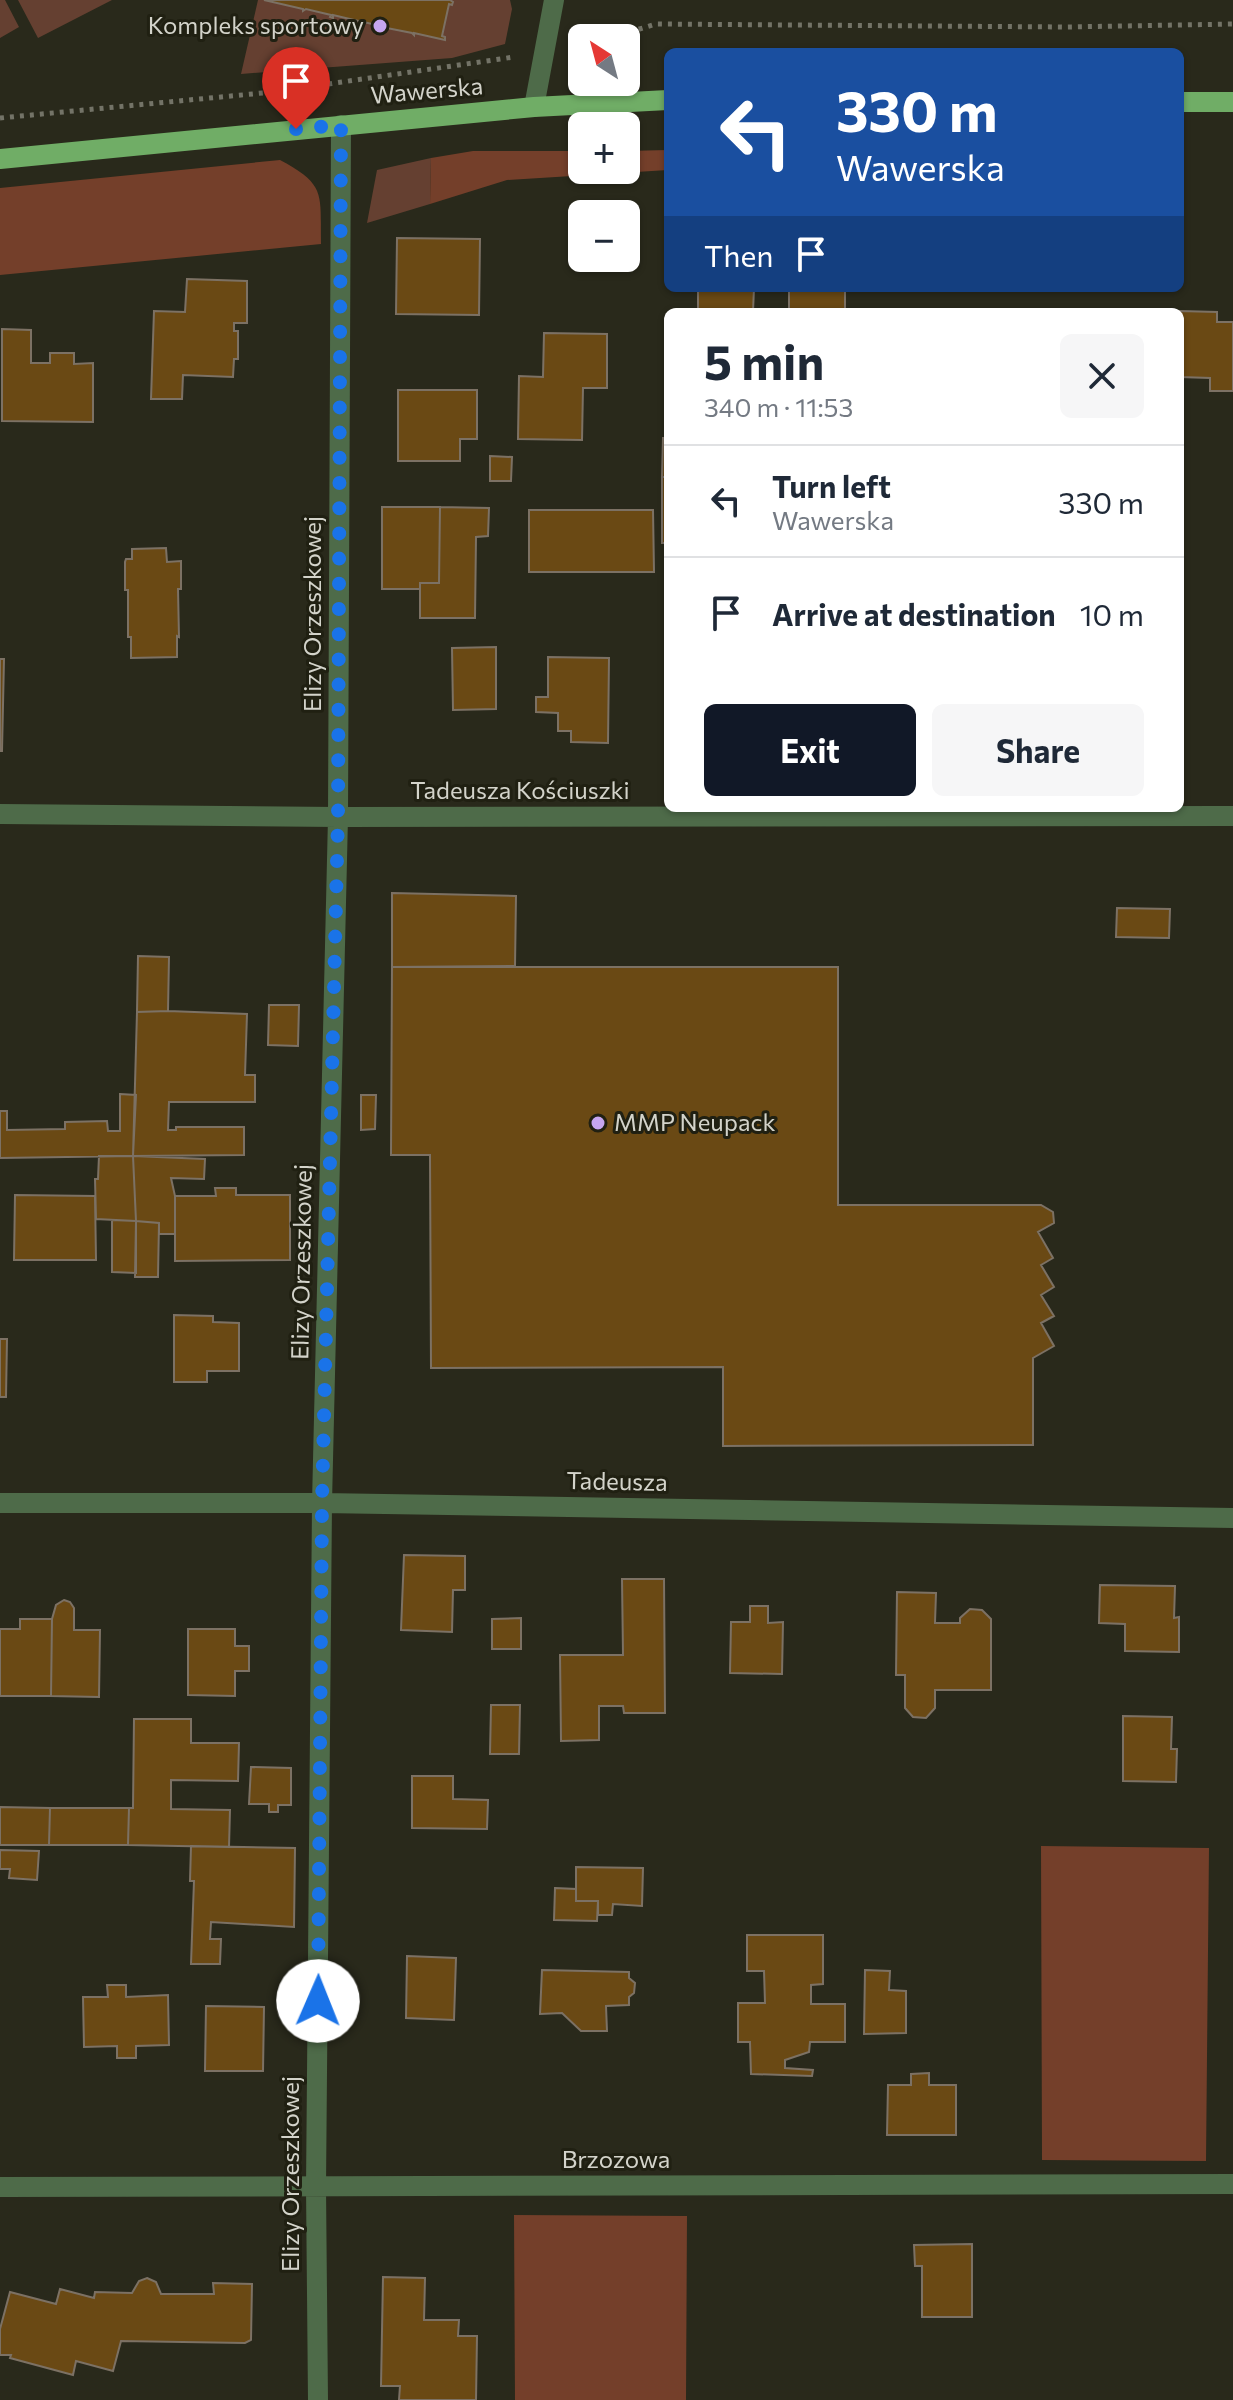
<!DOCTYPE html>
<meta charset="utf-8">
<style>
:root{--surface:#fff;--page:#f6f6f7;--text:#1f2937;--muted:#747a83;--line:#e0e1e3;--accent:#111827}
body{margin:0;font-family:Commissioner,sans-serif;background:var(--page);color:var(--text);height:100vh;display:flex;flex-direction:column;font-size:30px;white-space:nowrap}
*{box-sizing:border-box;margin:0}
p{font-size:26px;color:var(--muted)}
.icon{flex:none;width:44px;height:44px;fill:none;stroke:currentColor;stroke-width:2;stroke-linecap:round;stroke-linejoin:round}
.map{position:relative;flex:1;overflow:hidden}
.panel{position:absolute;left:664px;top:308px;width:520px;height:504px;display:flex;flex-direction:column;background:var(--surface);border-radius:12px;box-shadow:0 2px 6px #0004}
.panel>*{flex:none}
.banner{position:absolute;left:664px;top:48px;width:520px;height:244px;border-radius:12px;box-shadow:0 2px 6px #0004;background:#1a4fa0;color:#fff;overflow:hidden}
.needle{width:52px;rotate:324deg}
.tools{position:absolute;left:568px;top:24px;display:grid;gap:16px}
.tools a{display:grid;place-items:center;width:72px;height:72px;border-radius:12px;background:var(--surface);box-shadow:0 2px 6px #0004;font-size:40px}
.pin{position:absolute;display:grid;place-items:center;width:68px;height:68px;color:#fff;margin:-82px -34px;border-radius:50% 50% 50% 0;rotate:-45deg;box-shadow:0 0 8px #0007}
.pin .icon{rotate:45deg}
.me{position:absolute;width:88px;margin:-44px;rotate:1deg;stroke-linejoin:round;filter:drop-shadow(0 0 6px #0008)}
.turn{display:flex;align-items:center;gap:28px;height:168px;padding:0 40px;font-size:36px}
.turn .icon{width:104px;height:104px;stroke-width:2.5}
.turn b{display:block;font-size:56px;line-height:68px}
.then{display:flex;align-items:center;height:76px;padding:0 40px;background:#0003;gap:16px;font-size:30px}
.round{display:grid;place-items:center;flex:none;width:84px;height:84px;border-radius:12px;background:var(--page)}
.summary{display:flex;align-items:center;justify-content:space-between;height:136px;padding:0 40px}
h1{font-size:48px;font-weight:700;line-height:60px}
.button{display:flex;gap:16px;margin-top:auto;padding:16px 40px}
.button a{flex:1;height:92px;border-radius:12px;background:var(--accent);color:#fff;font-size:32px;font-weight:700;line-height:92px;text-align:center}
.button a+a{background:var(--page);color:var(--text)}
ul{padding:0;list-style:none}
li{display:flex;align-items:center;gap:24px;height:112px;padding:0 40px;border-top:2px solid var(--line)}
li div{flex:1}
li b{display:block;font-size:30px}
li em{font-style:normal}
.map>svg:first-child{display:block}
</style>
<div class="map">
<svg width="1233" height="2400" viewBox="0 0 1233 2400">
<rect width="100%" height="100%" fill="#29291b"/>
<path fill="#654031" d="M0 0H5L19 27 0 38Z
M18 0H112L38 38Z
M258 0H510L512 9 505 44 452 58 241 74Z
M431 158 430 204 367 223 377 170Z"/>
<path fill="#743f2a" d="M668 150V170L507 180 430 204 431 158 473 151H582V170H626V151Z
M280 160C327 185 320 194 321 244L0 275V188Z
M1041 1846 1209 1848 1206 2161 1042 2160Z
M514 2215 687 2216 686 2400H515Z"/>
<path fill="#6a4914" stroke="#7c7164" stroke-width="2" d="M264 0H450L453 2 452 5 449 4 442 36 445 37V40L414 33V35L412 33 387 28 384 29V27L360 21V24L358 21 333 15V18L330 17 331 15 306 9 303 11V9Z
M397 238 480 239 479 315 396 314Z
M187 279 247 281V323H234V331H238V359H234L233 377 183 375 182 399H151L154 311 185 312Z
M698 288H754L753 312H698Z
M789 288H845V312H789Z
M1180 311 1217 312V322H1233V391H1210V378L1180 377Z
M2 329 31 330V363H50V353H74V364L93 363V422L2 421Z
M544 333 607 334V388H583L582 440 518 439 519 376 543 377Z
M398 390H477V439H460V461H398Z
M663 438H668V477H662Z
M490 456 512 457 511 481H490Z
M662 477H668V543H662Z
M382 507H440L439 583H420V589H382Z
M440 507 489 508 488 536 476 537 475 618H420V583H439Z
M529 510H653L654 572H529Z
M166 548 167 562 181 561V589H178L179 637 177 636V657L131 658V637H128V590H125V562L126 559H132V549Z
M496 647V709L453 710 452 648Z
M548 657 609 658 608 743 571 742V731H558V713L536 712V697H548Z
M0 659H4L2 751H0Z
M392 893 516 896 515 966 392 967Z
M1117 908 1170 909 1169 938 1116 937Z
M138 956 169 957 168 1011 137 1012Z
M392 967H838V1205H1041L1053 1212 1054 1223 1038 1232 1053 1258 1041 1265 1054 1287 1041 1295 1054 1316 1041 1323 1054 1346 1033 1358V1445L723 1446V1367L431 1368 430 1155H391Z
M269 1005H299L298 1046 268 1045Z
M168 1011 247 1014 245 1075H255V1102H169L168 1130H176V1127H244V1155L133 1156 137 1012Z
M120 1094 136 1095 133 1156 0 1158V1111H7V1130L65 1129V1122L107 1121 108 1131H120Z
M361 1095H376L375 1129 361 1130Z
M99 1156H133L136 1221 96 1219 95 1179H98Z
M133 1156 205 1159 204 1179 171 1178 175 1196V1234H159V1223L136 1221Z
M215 1188H236V1195H290V1260L175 1261V1196H216Z
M15 1195 95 1196 96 1260H14Z
M112 1220 136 1221V1273L112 1272Z
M136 1221 159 1223 158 1277H135Z
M174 1315 213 1316V1322L239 1323V1371H207V1382H174Z
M0 1339H7L6 1397H0Z
M404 1555 465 1556V1590H453L452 1632 401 1630Z
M622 1579H664L665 1713H624L623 1706H599V1740L561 1741 560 1655H623Z
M1100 1585 1175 1586 1174 1618 1179 1617V1652L1125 1651V1624L1099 1623Z
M897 1592 936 1593 935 1623H960V1618L970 1609 982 1610 991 1619V1690H935V1708L926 1718 913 1717 905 1708V1675H896Z
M64 1600 70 1602 74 1608V1630H100L99 1697 51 1696 52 1619 56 1605Z
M750 1606H768V1623L783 1622 782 1674 730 1673 731 1622H750Z
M521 1618V1649H492V1619Z
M20 1619H52L51 1696H0V1629H20Z
M188 1629H235V1646H249V1671H235V1696L188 1695Z
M491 1705H520L519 1754H490Z
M1123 1716 1172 1717 1171 1749H1177L1176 1782 1123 1781Z
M134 1719H191V1743H239L238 1781 171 1780V1809L230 1810 229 1847 128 1845 129 1808H133Z
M251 1767 291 1768V1805H278V1812H269V1804H249Z
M412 1776H453V1799L488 1800 487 1829 412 1828Z
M0 1807 50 1808 49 1845H0Z
M50 1808H129L128 1845H49Z
M191 1846 295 1848 294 1927 211 1922 210 1939H221L220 1964H191L194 1881H190Z
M0 1850 39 1851 37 1880 9 1878 10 1869H0Z
M576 1867 643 1868 642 1906 613 1904 612 1915H598V1901H576Z
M555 1888 576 1889V1901H598L597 1921 554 1920Z
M747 1935H823V1984L811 1985V2004H845V2042H810L809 2052 785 2060V2068L813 2070 812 2076 751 2074 750 2042H738V2003H765L764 1971H747Z
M407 1956 456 1958 454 2020 406 2018Z
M542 1970 629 1972V1978L635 1983 634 1993 629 1997V2005L606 2006 607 2031H581L562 2013 540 2014Z
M865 1970 890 1971 889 1990 906 1991V2033L864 2034Z
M107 1985H126V1997L168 1995 169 2045 136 2046V2058H117V2046L84 2047 83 1997H108Z
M206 2006 264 2007 263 2071H205Z
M929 2073V2085H956V2135H887L888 2085H911V2074Z
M972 2244V2317H922V2266H915L914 2245Z
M383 2277 425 2278 424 2320H459L458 2336H477L476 2400H399L400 2386H381Z
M147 2278 156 2282 161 2294H214L213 2283 252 2284 251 2340 245 2343 121 2341 113 2371 76 2361 73 2375 10 2358 11 2355H0V2329L10 2292 56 2304 60 2289 94 2298 95 2292 132 2293 139 2281Z"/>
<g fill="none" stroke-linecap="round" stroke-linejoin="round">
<path stroke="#737367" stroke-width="5" stroke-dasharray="4 6" stroke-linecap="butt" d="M610 38 656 24 1067 27 1233 24
M0 118 273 92 514 57"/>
<path stroke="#4e6b49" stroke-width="20" d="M534 107 554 0
M0 814 338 817 1233 816
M0 1503H322L1233 1518
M0 2187 1233 2184
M318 2400 316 2187 322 1503 338 817 341 125"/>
<path stroke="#70ad66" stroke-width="20" d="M1180 102H1233
M0 159 534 107 668 100"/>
</g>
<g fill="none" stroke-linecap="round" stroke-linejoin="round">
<path stroke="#1a73e8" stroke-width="14" stroke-dasharray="0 25.2" d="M296 129 341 125 338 817 322 1503 318 2001"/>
</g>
<g fill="#c6a6f0" stroke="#202012" stroke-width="3">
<circle cx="380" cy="26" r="8"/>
<circle cx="598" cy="1123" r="8"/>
</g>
<g text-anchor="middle" stroke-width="6" stroke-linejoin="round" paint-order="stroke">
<g font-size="24" fill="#d3d3ca" stroke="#202012" text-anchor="end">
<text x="364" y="34">Kompleks sportowy</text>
<text x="614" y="1131" text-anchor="start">MMP Neupack</text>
</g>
<g font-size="24" fill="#d3d3ca" stroke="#202012">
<text transform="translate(427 91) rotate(-5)" y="8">Wawerska</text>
<text transform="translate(313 614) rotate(-90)" y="8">Elizy Orzeszkowej</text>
<text x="520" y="799">Tadeusza Kościuszki</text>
<text transform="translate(302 1262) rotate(-89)" y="8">Elizy Orzeszkowej</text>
<text transform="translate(617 1482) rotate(1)" y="8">Tadeusza</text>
<text x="616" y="2168">Brzozowa</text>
<text transform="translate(291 2174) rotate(-90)" y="8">Elizy Orzeszkowej</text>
</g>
</g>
</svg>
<div class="tools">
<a><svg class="needle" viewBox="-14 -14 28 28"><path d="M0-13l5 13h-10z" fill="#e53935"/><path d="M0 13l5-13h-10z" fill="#747a83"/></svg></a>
<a>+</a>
<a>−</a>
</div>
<div class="pin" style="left:296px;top:129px;background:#d93025"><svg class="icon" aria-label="arrive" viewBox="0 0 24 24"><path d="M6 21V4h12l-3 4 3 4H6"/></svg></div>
<svg class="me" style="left:318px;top:2001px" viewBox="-20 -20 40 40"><circle r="19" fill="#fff"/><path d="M0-13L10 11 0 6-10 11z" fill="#1a73e8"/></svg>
<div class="banner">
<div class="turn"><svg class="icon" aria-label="left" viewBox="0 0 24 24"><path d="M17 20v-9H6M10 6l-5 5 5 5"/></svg><div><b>330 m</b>Wawerska</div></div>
<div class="then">Then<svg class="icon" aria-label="arrive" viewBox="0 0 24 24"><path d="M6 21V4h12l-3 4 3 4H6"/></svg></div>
</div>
<section class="panel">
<div class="summary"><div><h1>5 min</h1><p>340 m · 11:53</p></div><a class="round"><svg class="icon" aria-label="close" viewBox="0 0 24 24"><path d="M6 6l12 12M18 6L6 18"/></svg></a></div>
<ul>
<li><svg class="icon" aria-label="left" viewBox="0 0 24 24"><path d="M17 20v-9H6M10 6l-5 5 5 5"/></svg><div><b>Turn left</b><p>Wawerska</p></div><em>330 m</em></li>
<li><svg class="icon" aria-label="arrive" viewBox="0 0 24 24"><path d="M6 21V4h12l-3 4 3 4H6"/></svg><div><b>Arrive at destination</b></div><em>10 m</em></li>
</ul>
<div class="button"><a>Exit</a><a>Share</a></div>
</section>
</div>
